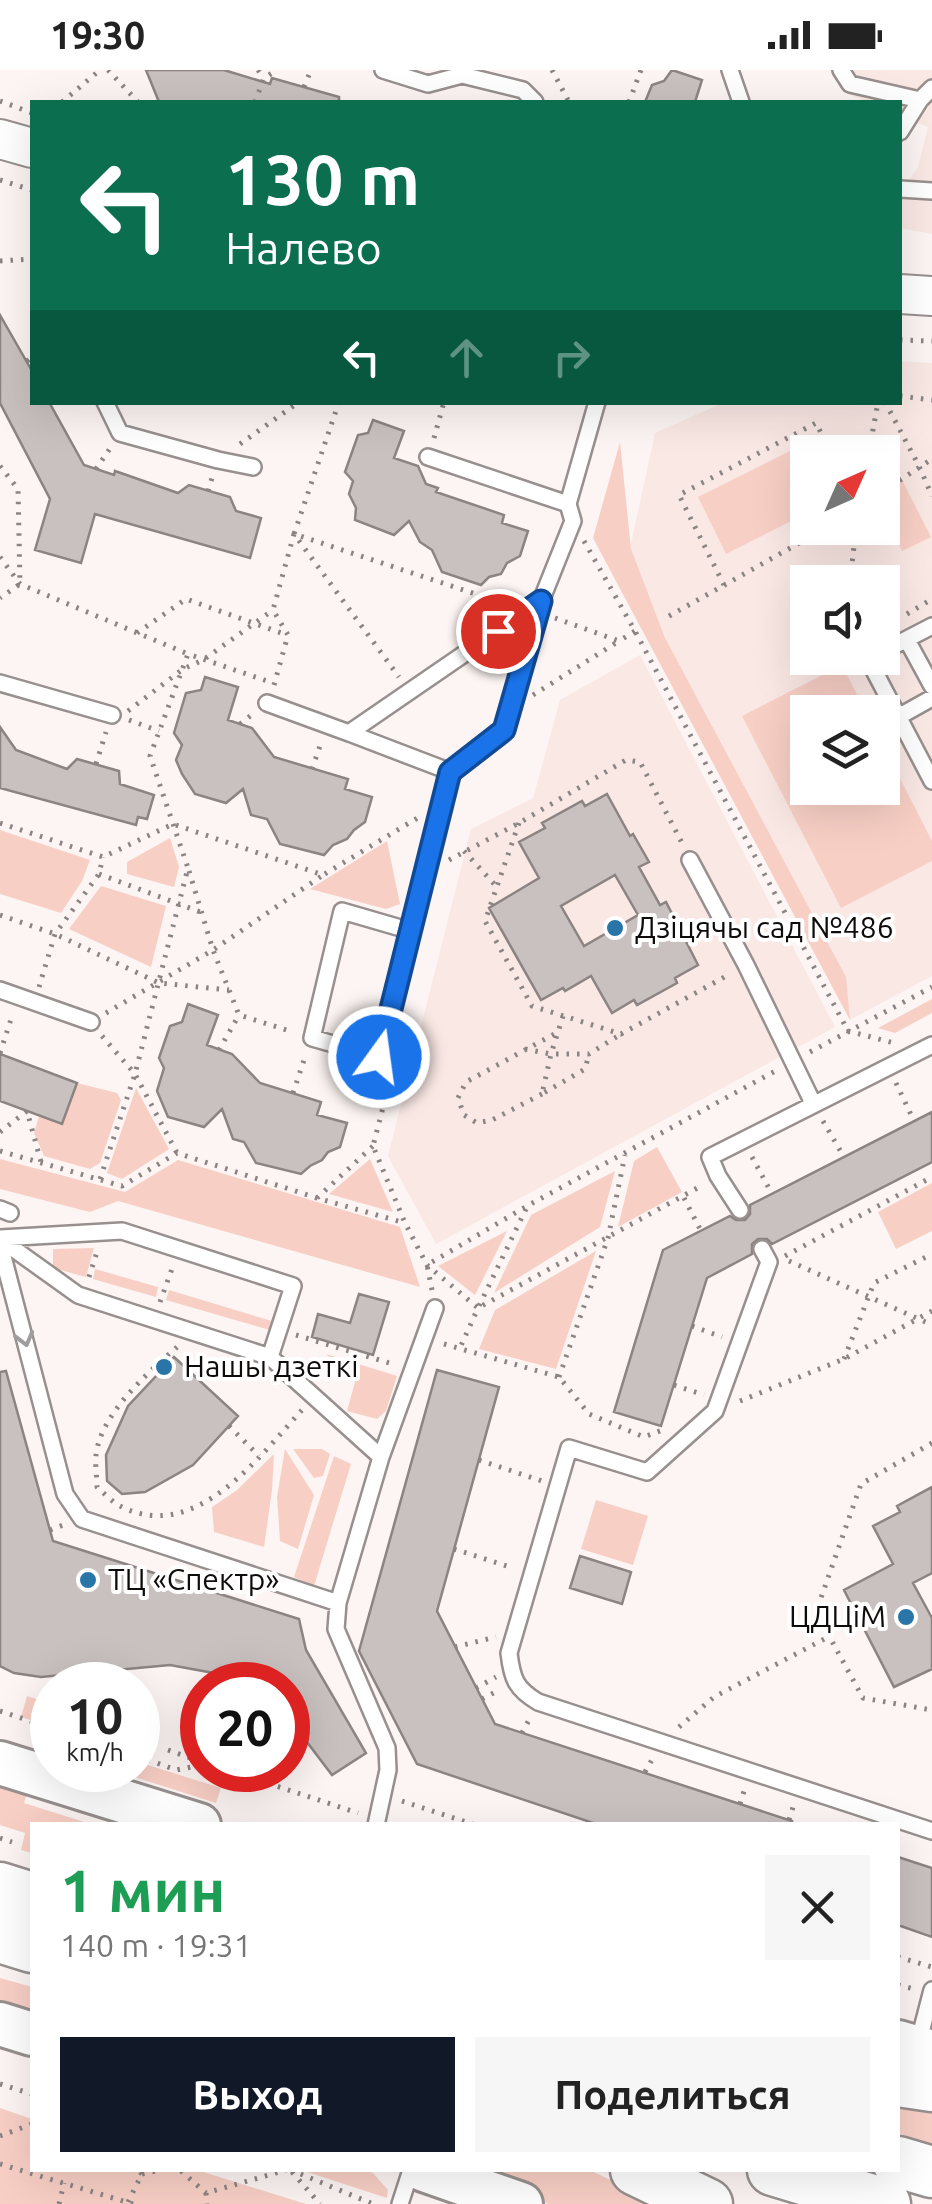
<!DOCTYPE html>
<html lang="ru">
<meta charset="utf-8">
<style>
:root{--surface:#fff;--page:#f6f6f6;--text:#222;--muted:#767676;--accent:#111827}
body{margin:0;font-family:Ubuntu,sans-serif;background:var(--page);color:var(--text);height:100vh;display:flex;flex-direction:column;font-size:38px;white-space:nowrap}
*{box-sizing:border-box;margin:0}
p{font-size:32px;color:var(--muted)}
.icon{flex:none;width:55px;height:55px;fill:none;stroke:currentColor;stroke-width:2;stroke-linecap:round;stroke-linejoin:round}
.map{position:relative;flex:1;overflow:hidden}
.side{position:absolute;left:30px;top:1752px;width:870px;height:350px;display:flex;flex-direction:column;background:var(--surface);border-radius:0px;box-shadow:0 10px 40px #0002}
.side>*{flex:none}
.hud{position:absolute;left:30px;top:30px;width:872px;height:305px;border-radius:0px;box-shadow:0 10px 40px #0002;background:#0b6e4f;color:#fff;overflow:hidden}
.needle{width:65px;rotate:45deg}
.tools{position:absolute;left:790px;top:365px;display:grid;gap:20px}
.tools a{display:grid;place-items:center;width:110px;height:110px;border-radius:0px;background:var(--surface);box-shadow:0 10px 40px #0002;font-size:50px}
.speed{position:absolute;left:30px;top:1592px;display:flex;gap:20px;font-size:50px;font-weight:700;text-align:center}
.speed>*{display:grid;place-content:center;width:130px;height:130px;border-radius:50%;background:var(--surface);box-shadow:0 10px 40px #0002;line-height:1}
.speed small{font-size:25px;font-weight:400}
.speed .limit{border:15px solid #d22;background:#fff;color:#111}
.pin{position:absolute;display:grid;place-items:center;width:85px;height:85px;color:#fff;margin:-42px;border:5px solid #fff;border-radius:50%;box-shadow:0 2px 10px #0007}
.me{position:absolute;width:110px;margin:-55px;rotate:14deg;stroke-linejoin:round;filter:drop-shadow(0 0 8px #0008)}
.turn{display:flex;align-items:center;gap:35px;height:210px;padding:0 30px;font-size:45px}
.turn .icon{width:130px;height:130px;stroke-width:2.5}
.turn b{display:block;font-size:70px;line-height:85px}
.lanes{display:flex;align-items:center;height:95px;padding:0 30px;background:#0003;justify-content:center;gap:50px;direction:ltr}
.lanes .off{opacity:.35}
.round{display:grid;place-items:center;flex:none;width:105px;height:105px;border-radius:0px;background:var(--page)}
.summary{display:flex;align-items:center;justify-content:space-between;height:170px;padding:0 30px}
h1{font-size:60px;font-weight:700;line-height:75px;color:#1e9e55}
.primary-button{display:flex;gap:20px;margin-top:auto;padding:20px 30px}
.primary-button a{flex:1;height:115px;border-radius:0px;background:var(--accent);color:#fff;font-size:40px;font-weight:700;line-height:115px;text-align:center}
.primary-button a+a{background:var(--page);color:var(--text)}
.status{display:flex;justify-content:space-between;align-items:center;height:70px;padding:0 50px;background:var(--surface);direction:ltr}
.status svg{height:28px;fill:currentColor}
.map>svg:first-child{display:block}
</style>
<div class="status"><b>19:30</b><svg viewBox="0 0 49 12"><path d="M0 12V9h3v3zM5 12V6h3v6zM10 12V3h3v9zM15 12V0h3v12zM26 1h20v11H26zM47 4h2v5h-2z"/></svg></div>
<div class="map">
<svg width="932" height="2134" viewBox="0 0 932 2134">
<rect width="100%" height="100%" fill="#fdf5f3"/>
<path fill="#fae8e4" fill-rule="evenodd" d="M830 0H932V164L900 158 902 120 918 97 928 57 900 46V32H868L843 22Z
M900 291 932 293V906L850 950 621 520 655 363 723 333 900 332ZM808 382H882V458H808ZM808 512H882V588H808ZM808 642H882V718H808Z
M640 585 835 957 436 1174 388 1086 471 759 533 728 560 630Z"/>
<path fill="#f8cfc5" d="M620 372 631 479 665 568 846 907 850 950 593 468Z
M808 372 813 382H808L807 443 726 484 698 427Z
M901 408 931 467 902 481 883 445V417Z
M842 595 866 642H808V718H882L883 675 932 771V791L841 838 742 646Z
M0 760 90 790 82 811 61 843 0 824Z
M170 768 179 797 174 817 127 804V792Z
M387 771 400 834 386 839 310 819Z
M101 816 166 836 151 897 69 859Z
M932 929V943L895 963 878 958Z
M77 1013 117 1023 121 1030 100 1093 90 1099 44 1086 34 1063 39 1046 62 1054Z
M136 1018 169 1079 122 1109 107 1103Z
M657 1077 682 1122 618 1157 634 1091Z
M0 1089 125 1122 178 1090 400 1157 420 1217 118 1131 90 1142 0 1119Z
M370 1089 393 1142 329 1124Z
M615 1101 600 1157 494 1223 531 1145Z
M932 1113V1161L896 1179 878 1142Z
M507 1161 475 1225 438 1196Z
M94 1178 86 1207 53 1198V1179Z
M596 1181 556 1299 479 1279 495 1240Z
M95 1199 158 1217 156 1227 93 1209Z
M169 1220 275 1252 273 1261 166 1230Z
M326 1284 397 1306 386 1341 377 1349 347 1341 355 1312Z
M285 1379 314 1425 298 1479 280 1471 277 1427Z
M293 1379H322L330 1384 323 1406 314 1408Z
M274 1384 272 1420 264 1477 214 1462 212 1437 237 1420Z
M334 1386 351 1394 314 1516 294 1507Z
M596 1430 648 1446 633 1495 581 1479Z
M27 1626 52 1634V1657L21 1647Z
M138 1692 221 1718 216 1733 128 1705 129 1700H138Z
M0 1709 29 1717 24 1733 94 1755H32V1783L21 1780 25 1763 0 1755Z
M0 1908 32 1917V1944L0 1934Z
M898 2023 932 2029V2074L898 2063Z
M0 2038 32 2049V2100H197L306 2134H0Z
M301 2100H365L373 2103 388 2120 387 2128Z
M469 2100H589L663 2134H549L493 2113Z"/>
<path fill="#c9c1bf" stroke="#8b8482" stroke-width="2.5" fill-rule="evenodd" d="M146 0H224L270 14 272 8 339 27V32H159Z
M672 0 702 10 695 32H645L652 15 664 11Z
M0 245 32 301V332H49L84 395 114 405 115 401 178 423 189 415 230 427 236 441 261 448 250 488 95 444 81 493 35 480 50 429 0 333Z
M373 350 404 361 394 388 418 396 426 414 438 418 436 422 504 445 502 453 528 461 520 486 507 493 501 504 489 507 481 515 442 502 432 480 420 472 409 451 394 465 355 450 356 438 349 424 353 411 345 402 358 365 368 363Z
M205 607 238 617 228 650 252 658 274 687 348 709 345 719 372 727 365 752 354 760 347 769 333 775 324 785 280 774 267 749 251 745 243 719 226 733 195 724 182 704 176 690 182 675 174 663 186 623 201 620Z
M0 657 16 680 67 699 77 689 119 701 120 714 154 725 147 749 138 747 136 755 0 718Z
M607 724 630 766 633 764 649 792 639 797 660 835 666 832 698 895 675 908 677 913 637 935 634 930 612 943 591 906 565 921 563 918 541 930 489 838 539 808 519 772 545 758 542 753 582 731 585 736ZM615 805 638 845 584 876 561 836Z
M188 934 218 945 207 975 232 984 260 1013 321 1032 317 1045 347 1053 340 1077 328 1082 322 1090 310 1096 301 1104 256 1093 244 1072 233 1069 222 1039 204 1057 168 1047 157 1021 164 998 159 988 170 956 182 952Z
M0 984 77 1013 62 1054 0 1031Z
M932 1042V1092L772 1174 767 1169H758L752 1174V1184L707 1208 661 1356 614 1342 663 1180 730 1146 736 1150H745L750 1144V1135Z
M359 1224 389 1232 373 1285 312 1267 318 1244 350 1253Z
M174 1287 238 1346 193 1395 145 1422 122 1424 107 1411 106 1385 128 1336Z
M437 1300 499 1317 437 1541 495 1654 792 1751 791 1755H599L417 1694 359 1581Z
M6 1301 53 1471 299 1549 306 1580 366 1683 332 1705 288 1647V1615H245L230 1606 170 1595 41 1607 14 1603 0 1596V1302Z
M932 1417V1503L913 1513 932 1548V1599L894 1617 844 1520 893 1494 873 1456 900 1442 897 1436Z
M580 1486 631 1502 622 1534 570 1518Z
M898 1787 932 1798V1867L898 1855Z"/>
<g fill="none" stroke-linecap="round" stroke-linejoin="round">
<defs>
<path id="service" d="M383 0 428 14 462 5 523 20 535 32
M730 0 741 32
M841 0 850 14 920 30
M900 62 920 30 932 18
M900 119 932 121
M105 332 120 363 218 390 253 397
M428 387 568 434
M907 570 932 616
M882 582 932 556
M872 588 868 589 932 711
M0 613 112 645
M267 633 349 663
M898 647 932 628
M451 702 349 663 541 531
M690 790 746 895 813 1033
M411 861 342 841 312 968 379 987 451 702 504 660 541 531 573 451 568 434 597 332
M0 920 91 952
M0 1139 10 1143
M740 1140 718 1106 710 1087 932 975
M0 1168 122 1161 293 1216 270 1287
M0 1169 78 1225 270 1287 381 1387
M0 1175 65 1424 82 1449 338 1533
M762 1179 769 1192 715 1341 647 1402 569 1378 509 1583C512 1609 516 1619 538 1632L932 1761
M376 1755 388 1700 387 1678 336 1559 338 1533 381 1387 435 1238
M918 1974 932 1920
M400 2134 411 2100"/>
<path id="tertiary" d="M0 69 32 78
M900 224 932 226"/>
<path id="secondary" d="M0 1693 199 1755
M0 1954 32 1964
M898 1972 932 1982
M424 2100 521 2134"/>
<path id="trunk" d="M0 1818 32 1828
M0 1867 32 1877
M898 2011 932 2016
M898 2092 932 2102
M636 2100 707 2134
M773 2100 885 2134"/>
</defs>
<use href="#service" stroke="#97908e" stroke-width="20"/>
<use href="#tertiary" stroke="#97908e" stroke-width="42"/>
<use href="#secondary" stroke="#97908e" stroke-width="48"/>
<use href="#trunk" stroke="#97908e" stroke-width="55"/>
<path stroke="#8a8584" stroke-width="5" stroke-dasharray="2.5 8" stroke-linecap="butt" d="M108 0 138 32
M258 0 264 8
M552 0 569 32
M304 17 311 0
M0 31 32 43
M62 32 100 0
M255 32 264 8 277 0
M629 32 641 0
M0 110 32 120
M0 191 32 189
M900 270 932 271
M27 291 32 287
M900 326 932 330
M339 332 294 464 506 534
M885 332 919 396 932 426
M434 368 444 332
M240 374 299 332
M869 382 878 332
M0 396 18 419 20 514 0 528
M96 399 111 377
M208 421 212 408
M882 422 932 389
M584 471 635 561 848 961 894 973
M0 487 20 514 188 584
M850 512 856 458
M724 515 679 425 816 353 831 382
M907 544 932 529
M669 546 826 458
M555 548 619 571 635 561
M137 563 186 529 287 565
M274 615 288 565 273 540 294 464 399 607
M533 625 619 571
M128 641 183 599 203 590 273 540
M129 650 159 661
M240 654 254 643
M96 694 106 662
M312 699 321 673
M0 753 103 787 173 754 323 805 419 747
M519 753 485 851 532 936 621 964 730 904
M464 781 496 816
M449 790 519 753 626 690 640 692 682 773
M189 801 213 880 239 945 293 962
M99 804 203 843
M0 845 55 864 159 913 229 920
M39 917 55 864 99 804 103 787
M106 943 213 880 323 805
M563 946 551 984 542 1024 585 999 589 984
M102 966 135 1004 177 1083
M525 979 551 984H589L621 964
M219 980 239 945
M810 982 932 917
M0 983 13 943
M393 999 373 1076 405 1153 427 1195 478 1238 459 1280
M896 1013 914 1051
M293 1023 306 984
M542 1024 492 1050 477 1053 464 1045 458 1028 466 1012 558 962
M823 1051 844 1087
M0 1062 27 1041 41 1092
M0 1081 122 1116 177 1083 317 1128 405 1153
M752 1087 772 1124
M100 1109 135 1004 188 798 150 686 188 584 270 612
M317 1128 373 1076
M684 1128 701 1161
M526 1139 478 1238 701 1116
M785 1186 932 1107
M789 1191 932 1255
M89 1207 98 1179
M432 1220 427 1195 527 1136 779 999
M160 1232 173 1196
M692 1256 722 1267
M296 1265 396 1295
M444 1274 559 1307 589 1344 644 1367 665 1359
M177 1277C148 1303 101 1343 96 1385 95 1395 97 1407 97 1417 105 1424 113 1433 122 1437 196 1473 258 1388 302 1340
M844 1289 874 1213 932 1184
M559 1307 608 1168 625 1085
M674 1315 704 1325
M740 1331 844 1289 932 1241
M229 1356 259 1386
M932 1373 861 1414 816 1542 863 1628 932 1640
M479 1390 542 1411
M50 1460 66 1454
M454 1479 513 1498
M455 1577 496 1567
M476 1618 496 1607
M482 1629 499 1620
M0 1641 52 1658
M679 1657 714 1627 830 1566
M522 1663 530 1648
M168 1680 202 1692
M138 1686 176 1700 202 1695
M228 1700 358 1743
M645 1702 653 1688
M402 1731 475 1755
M740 1734 745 1718
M789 1750 794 1734
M0 1768 12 1772
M898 1887 932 1897
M898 1915 914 1919
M0 2014 32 2024
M0 2066 32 2054
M0 2094 133 2134
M291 2100 373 2134
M181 2101 206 2123 286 2100
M292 2102 320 2134
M142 2104 161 2100
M206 2123 207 2134
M128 2132 142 2104 138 2100
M59 2134 64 2113"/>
<use href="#service" stroke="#fff" stroke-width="15"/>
<use href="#tertiary" stroke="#fff" stroke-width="38"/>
<use href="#secondary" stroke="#fff" stroke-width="42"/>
<use href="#trunk" stroke="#fff" stroke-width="50"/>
</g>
<defs><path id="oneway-chevron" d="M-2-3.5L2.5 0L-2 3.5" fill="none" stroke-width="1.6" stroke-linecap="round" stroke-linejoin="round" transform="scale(2.5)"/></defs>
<use stroke="#9f9d9d" href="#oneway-chevron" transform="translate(25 1269) rotate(75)"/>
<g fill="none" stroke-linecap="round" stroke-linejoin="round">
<defs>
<path id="route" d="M379 987 450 702 504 660 541 531 498 561"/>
</defs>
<use href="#route" stroke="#114b97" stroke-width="25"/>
<use href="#route" stroke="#1a73e8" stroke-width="18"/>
</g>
<g fill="#2a75a8" stroke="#fff" stroke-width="4">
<circle cx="615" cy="858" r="10"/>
<circle cx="164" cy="1297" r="10"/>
<circle cx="88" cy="1510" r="10"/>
<circle cx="906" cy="1547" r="10"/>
</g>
<g text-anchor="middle" stroke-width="8" stroke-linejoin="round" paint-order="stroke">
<g font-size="30" fill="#0e0b0b" stroke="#fff" text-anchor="start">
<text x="635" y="868">Дзіцячы сад №486</text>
<text x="184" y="1307">Нашы дзеткі</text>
<text x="108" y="1520">ТЦ «Спектр»</text>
<text x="886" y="1557" text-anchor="end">ЦДЦіМ</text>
</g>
</g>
</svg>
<div class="tools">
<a><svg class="needle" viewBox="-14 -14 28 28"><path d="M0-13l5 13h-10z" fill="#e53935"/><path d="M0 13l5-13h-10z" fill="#767676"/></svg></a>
<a><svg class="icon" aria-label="sound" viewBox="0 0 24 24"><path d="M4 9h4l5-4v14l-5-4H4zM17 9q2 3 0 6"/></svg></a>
<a><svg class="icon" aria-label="layers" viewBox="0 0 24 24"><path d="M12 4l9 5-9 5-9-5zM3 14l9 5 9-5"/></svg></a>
</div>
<div class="speed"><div>10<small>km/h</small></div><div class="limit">20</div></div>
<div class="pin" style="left:498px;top:561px;background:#d93025"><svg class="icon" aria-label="arrive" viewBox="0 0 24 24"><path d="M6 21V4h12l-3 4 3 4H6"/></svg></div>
<svg class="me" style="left:379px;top:987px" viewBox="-20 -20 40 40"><circle r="17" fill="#1a73e8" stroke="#fff" stroke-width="3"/><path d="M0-11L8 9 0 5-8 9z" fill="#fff"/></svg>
<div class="hud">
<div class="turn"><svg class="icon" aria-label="left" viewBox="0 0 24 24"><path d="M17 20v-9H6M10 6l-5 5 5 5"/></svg><div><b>130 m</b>Налево</div></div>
<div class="lanes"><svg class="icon" aria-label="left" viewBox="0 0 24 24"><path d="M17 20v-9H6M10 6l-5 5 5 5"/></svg><svg class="icon off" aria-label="ahead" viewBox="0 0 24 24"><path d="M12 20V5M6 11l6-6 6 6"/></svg><svg class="icon off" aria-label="right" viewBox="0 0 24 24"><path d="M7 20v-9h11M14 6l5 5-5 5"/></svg></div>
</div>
<section class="side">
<div class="summary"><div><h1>1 мин</h1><p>140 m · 19:31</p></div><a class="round"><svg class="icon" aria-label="close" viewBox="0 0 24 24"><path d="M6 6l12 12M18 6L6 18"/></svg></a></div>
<div class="primary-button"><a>Выход</a><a>Поделиться</a></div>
</section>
</div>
